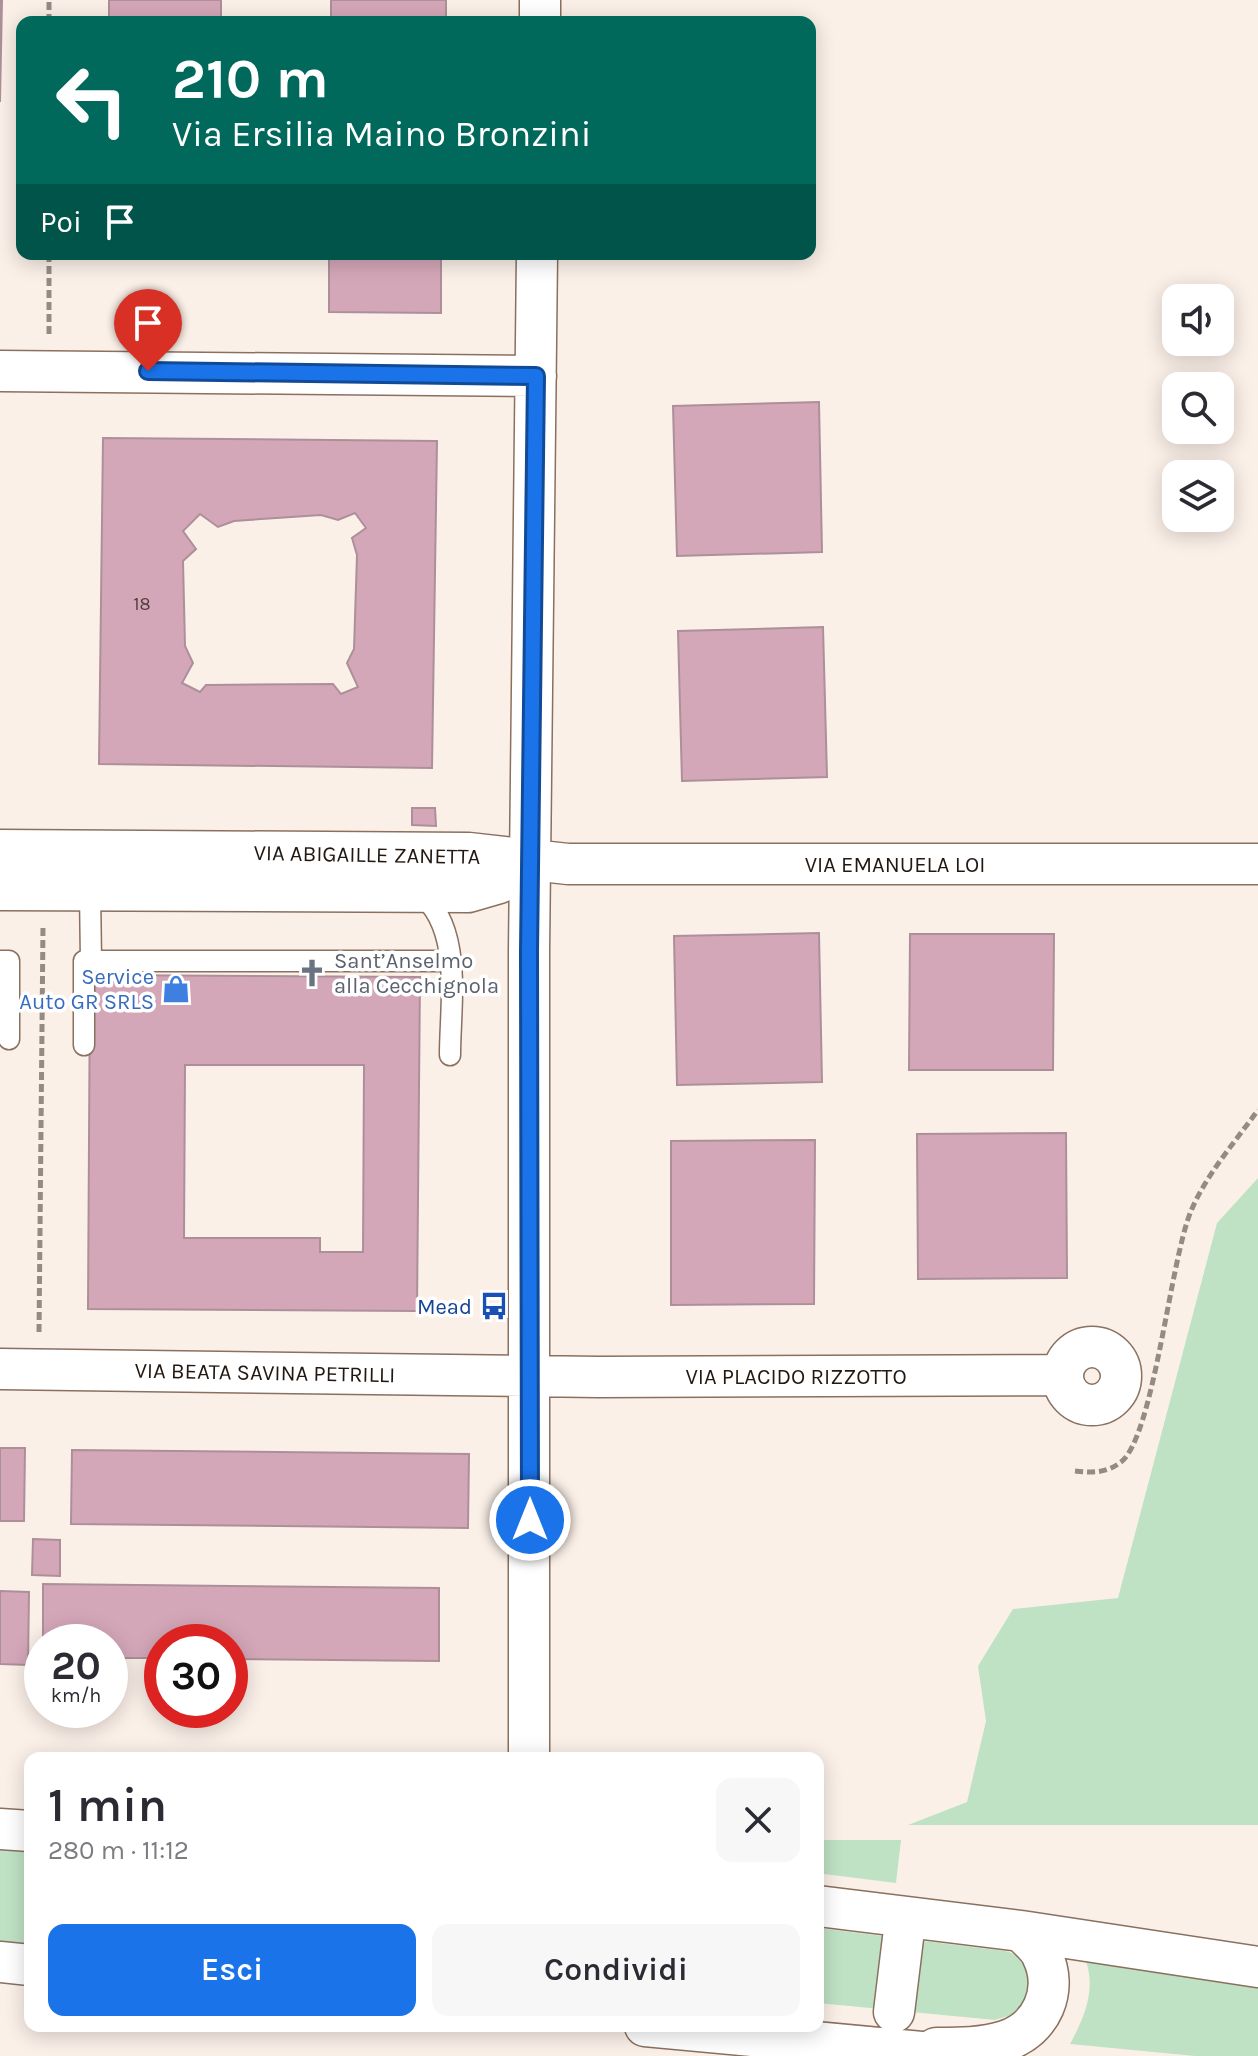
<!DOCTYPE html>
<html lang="it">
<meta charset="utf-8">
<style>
:root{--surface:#fff;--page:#f7f7f7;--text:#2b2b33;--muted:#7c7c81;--accent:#1a73e8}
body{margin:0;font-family:Karla,sans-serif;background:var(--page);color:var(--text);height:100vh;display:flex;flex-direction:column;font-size:30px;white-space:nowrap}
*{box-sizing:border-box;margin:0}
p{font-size:26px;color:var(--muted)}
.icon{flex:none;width:44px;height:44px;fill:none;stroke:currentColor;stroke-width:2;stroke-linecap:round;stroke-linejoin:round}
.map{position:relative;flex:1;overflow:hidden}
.sheet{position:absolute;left:24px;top:1752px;width:800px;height:280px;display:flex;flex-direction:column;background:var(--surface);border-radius:16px;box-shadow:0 4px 20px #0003}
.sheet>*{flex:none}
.hud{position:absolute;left:16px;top:16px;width:800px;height:244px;border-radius:16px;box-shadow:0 4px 20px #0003;background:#00695c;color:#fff;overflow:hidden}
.fabs{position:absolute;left:1162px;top:284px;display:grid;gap:16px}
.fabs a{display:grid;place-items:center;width:72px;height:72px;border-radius:16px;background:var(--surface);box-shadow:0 4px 20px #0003;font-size:40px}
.speed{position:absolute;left:24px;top:1624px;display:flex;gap:16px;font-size:40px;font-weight:700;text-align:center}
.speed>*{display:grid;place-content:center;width:104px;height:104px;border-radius:50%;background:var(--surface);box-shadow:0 4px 20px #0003;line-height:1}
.speed small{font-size:20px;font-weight:400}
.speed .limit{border:12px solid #d22;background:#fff;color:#111}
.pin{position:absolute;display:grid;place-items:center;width:68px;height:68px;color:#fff;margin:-82px -34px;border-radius:50% 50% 50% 0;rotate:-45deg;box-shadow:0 0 8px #0007}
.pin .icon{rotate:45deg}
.me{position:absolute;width:88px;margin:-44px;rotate:0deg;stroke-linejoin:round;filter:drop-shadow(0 0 6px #0008)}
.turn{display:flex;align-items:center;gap:28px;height:168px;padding:0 24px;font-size:36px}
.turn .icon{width:104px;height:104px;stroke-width:2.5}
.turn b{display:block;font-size:56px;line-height:68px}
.then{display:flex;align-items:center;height:76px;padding:0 24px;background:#0003;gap:16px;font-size:30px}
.round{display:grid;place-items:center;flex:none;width:84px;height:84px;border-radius:16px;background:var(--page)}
.overview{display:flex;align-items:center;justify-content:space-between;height:136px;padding:0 24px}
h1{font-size:48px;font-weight:600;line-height:60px}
.cta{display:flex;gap:16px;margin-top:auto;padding:16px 24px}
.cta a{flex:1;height:92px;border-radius:16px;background:var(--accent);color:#fff;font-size:32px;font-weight:600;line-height:92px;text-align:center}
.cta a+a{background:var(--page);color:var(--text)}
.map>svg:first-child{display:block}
</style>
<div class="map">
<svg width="1258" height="2056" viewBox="0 0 1258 2056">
<rect width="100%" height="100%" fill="#fbf0e8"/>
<path fill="#bfe2c5" d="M1258 1178V1825H908L967 1802 986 1721 978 1666 1013 1609 1118 1598 1217 1223Z
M824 1840H901L896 1883 824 1874Z
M0 1843 30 1844V1945L0 1943Z
M818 1928 1005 1951C1025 1956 1029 1967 1034 1986L1020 2012 995 2020 818 2003Z
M1086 1961 1258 1987V2056H1195L1070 2044C1084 2018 1096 1991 1086 1961Z"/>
<path fill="#d4a7b8" stroke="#ad8f9a" stroke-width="2" fill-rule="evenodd" d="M0 0H2L0 102Z
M109 0H221V22H109Z
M331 0H446V22H331Z
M329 254H441V313L329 312Z
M819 402 822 552 677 556 673 406Z
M103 438 437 441 432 768 99 764ZM355 513 366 528 352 538 357 555 354 649 347 663 358 687 341 694 333 684 206 685 200 692 182 683 193 663 185 646 183 561 196 549 183 531 200 514 218 527 234 521 321 515 338 520Z
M823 627 827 777 682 781 678 631Z
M412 808H435L436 826 412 825Z
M819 933 822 1082 677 1085 674 936Z
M910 934H1054L1053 1070H909Z
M90 975 420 977 417 1311 88 1309ZM185 1065H364L363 1252H320V1238H184Z
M1066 1133 1067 1278 918 1279 917 1134Z
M815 1140 814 1304 671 1305V1141Z
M0 1448H25L24 1521H0Z
M72 1450 469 1454 468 1528 71 1524Z
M33 1539 60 1540V1576L32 1575Z
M43 1584 439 1588V1661L230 1659V1642H162V1658H110V1642H43Z
M0 1591 29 1592 28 1665 0 1664Z"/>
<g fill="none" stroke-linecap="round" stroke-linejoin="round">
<defs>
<path id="lane" d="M90 891 91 961
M418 892C464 926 450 1004 450 1055
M0 961H9V1039
M84 1045V961H449"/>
<path id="street" d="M540 22V0
M0 371 536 376
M0 850 469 853 568 864H1258
M0 890 468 892 499 883 531 863
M1063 1376a29 29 0 1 1 58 0a29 29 0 1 1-58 0Z
M0 1369 599 1377 1063 1375
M529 1758V951L537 254
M0 1829 30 1831
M818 1906 1021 1931 1258 1967
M0 1962 30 1965
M894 2012 903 1938
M645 2026 965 2056
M936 2048C959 2048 983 2048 1005 2041 1042 2029 1059 1990 1042 1955 1038 1946 1028 1938 1021 1931"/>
</defs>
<use href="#lane" stroke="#89705f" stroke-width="23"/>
<use href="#street" stroke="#89705f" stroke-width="43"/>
<path stroke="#968b84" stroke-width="5" stroke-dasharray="8 4" stroke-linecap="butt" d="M49 22V0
M49 334V254
M39 1332 43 926
M1075 1471C1093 1473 1107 1473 1121 1462 1154 1436 1170 1261 1191 1211 1206 1175 1235 1142 1258 1110"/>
<use href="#lane" stroke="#fff" stroke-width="20"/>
<use href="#street" stroke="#fff" stroke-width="40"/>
</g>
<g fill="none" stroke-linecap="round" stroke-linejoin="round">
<defs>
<path id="route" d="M148 371 536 376 529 951 530 1520"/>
</defs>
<use href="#route" stroke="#114b97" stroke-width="20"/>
<use href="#route" stroke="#1a73e8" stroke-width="14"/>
</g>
<defs>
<symbol id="church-bare" viewBox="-9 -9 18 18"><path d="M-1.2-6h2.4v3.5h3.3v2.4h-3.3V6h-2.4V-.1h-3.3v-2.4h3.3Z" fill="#6b7280" stroke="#fff" stroke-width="2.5" paint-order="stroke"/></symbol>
<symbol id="shop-bare" viewBox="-9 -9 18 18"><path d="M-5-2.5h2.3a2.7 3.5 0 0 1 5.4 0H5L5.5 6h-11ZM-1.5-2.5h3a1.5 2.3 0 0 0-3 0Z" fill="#3f7fe0" stroke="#fff" stroke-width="2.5" paint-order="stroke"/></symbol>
<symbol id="bus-bare" viewBox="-9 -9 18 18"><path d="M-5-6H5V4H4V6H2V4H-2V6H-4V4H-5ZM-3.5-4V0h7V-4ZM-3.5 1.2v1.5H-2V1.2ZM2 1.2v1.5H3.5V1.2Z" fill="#1a4fb4" stroke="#fff" stroke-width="2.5" paint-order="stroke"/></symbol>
</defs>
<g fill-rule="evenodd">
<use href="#church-bare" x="292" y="953" width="40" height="40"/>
<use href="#shop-bare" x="156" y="969" width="40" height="40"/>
<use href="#bus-bare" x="474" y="1286" width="40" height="40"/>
</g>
<g text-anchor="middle" stroke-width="7" stroke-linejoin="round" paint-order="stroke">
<g font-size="18" fill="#4e3c3b">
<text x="142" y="610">18</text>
</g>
<g font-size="22" fill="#221811" stroke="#fff">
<text transform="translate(367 854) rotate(1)" y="8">VIA ABIGAILLE ZANETTA</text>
<text x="895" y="872">VIA EMANUELA LOI</text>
<text transform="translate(265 1372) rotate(1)" y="8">VIA BEATA SAVINA PETRILLI</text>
<text x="796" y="1384">VIA PLACIDO RIZZOTTO</text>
</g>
<g font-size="22" fill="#5b616d" stroke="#fff" text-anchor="start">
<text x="334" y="968">Sant’Anselmo<tspan x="334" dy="25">alla Cecchignola</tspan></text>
</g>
<g font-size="22" fill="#366cbe" stroke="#fff" text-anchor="end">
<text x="154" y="984">Service<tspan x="154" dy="25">Auto GR SRLS</tspan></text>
</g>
<g font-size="22" fill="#164399" stroke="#fff" text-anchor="end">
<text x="472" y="1314">Mead</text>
</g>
</g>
</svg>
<div class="fabs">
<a><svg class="icon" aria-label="sound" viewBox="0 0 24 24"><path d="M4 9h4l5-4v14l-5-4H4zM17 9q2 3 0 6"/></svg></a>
<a><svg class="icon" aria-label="search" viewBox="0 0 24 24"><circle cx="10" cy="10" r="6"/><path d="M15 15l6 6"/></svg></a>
<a><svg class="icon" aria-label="layers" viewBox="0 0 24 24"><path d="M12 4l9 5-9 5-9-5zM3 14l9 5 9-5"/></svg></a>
</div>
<div class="speed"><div>20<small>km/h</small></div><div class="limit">30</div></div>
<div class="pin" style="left:148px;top:371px;background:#d93025"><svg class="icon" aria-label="arrive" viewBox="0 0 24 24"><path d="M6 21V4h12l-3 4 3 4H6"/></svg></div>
<svg class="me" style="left:530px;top:1520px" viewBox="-20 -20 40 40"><circle r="17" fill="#1a73e8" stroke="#fff" stroke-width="3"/><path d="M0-11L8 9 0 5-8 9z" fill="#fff"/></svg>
<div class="hud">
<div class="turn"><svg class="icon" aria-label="left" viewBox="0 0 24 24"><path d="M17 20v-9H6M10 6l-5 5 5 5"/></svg><div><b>210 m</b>Via Ersilia Maino Bronzini</div></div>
<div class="then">Poi<svg class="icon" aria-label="arrive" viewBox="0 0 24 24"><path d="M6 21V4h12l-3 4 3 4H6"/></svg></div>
</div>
<section class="sheet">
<div class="overview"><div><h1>1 min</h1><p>280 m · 11:12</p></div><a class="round"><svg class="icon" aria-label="close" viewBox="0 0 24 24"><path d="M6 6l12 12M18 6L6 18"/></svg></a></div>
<div class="cta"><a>Esci</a><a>Condividi</a></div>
</section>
</div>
